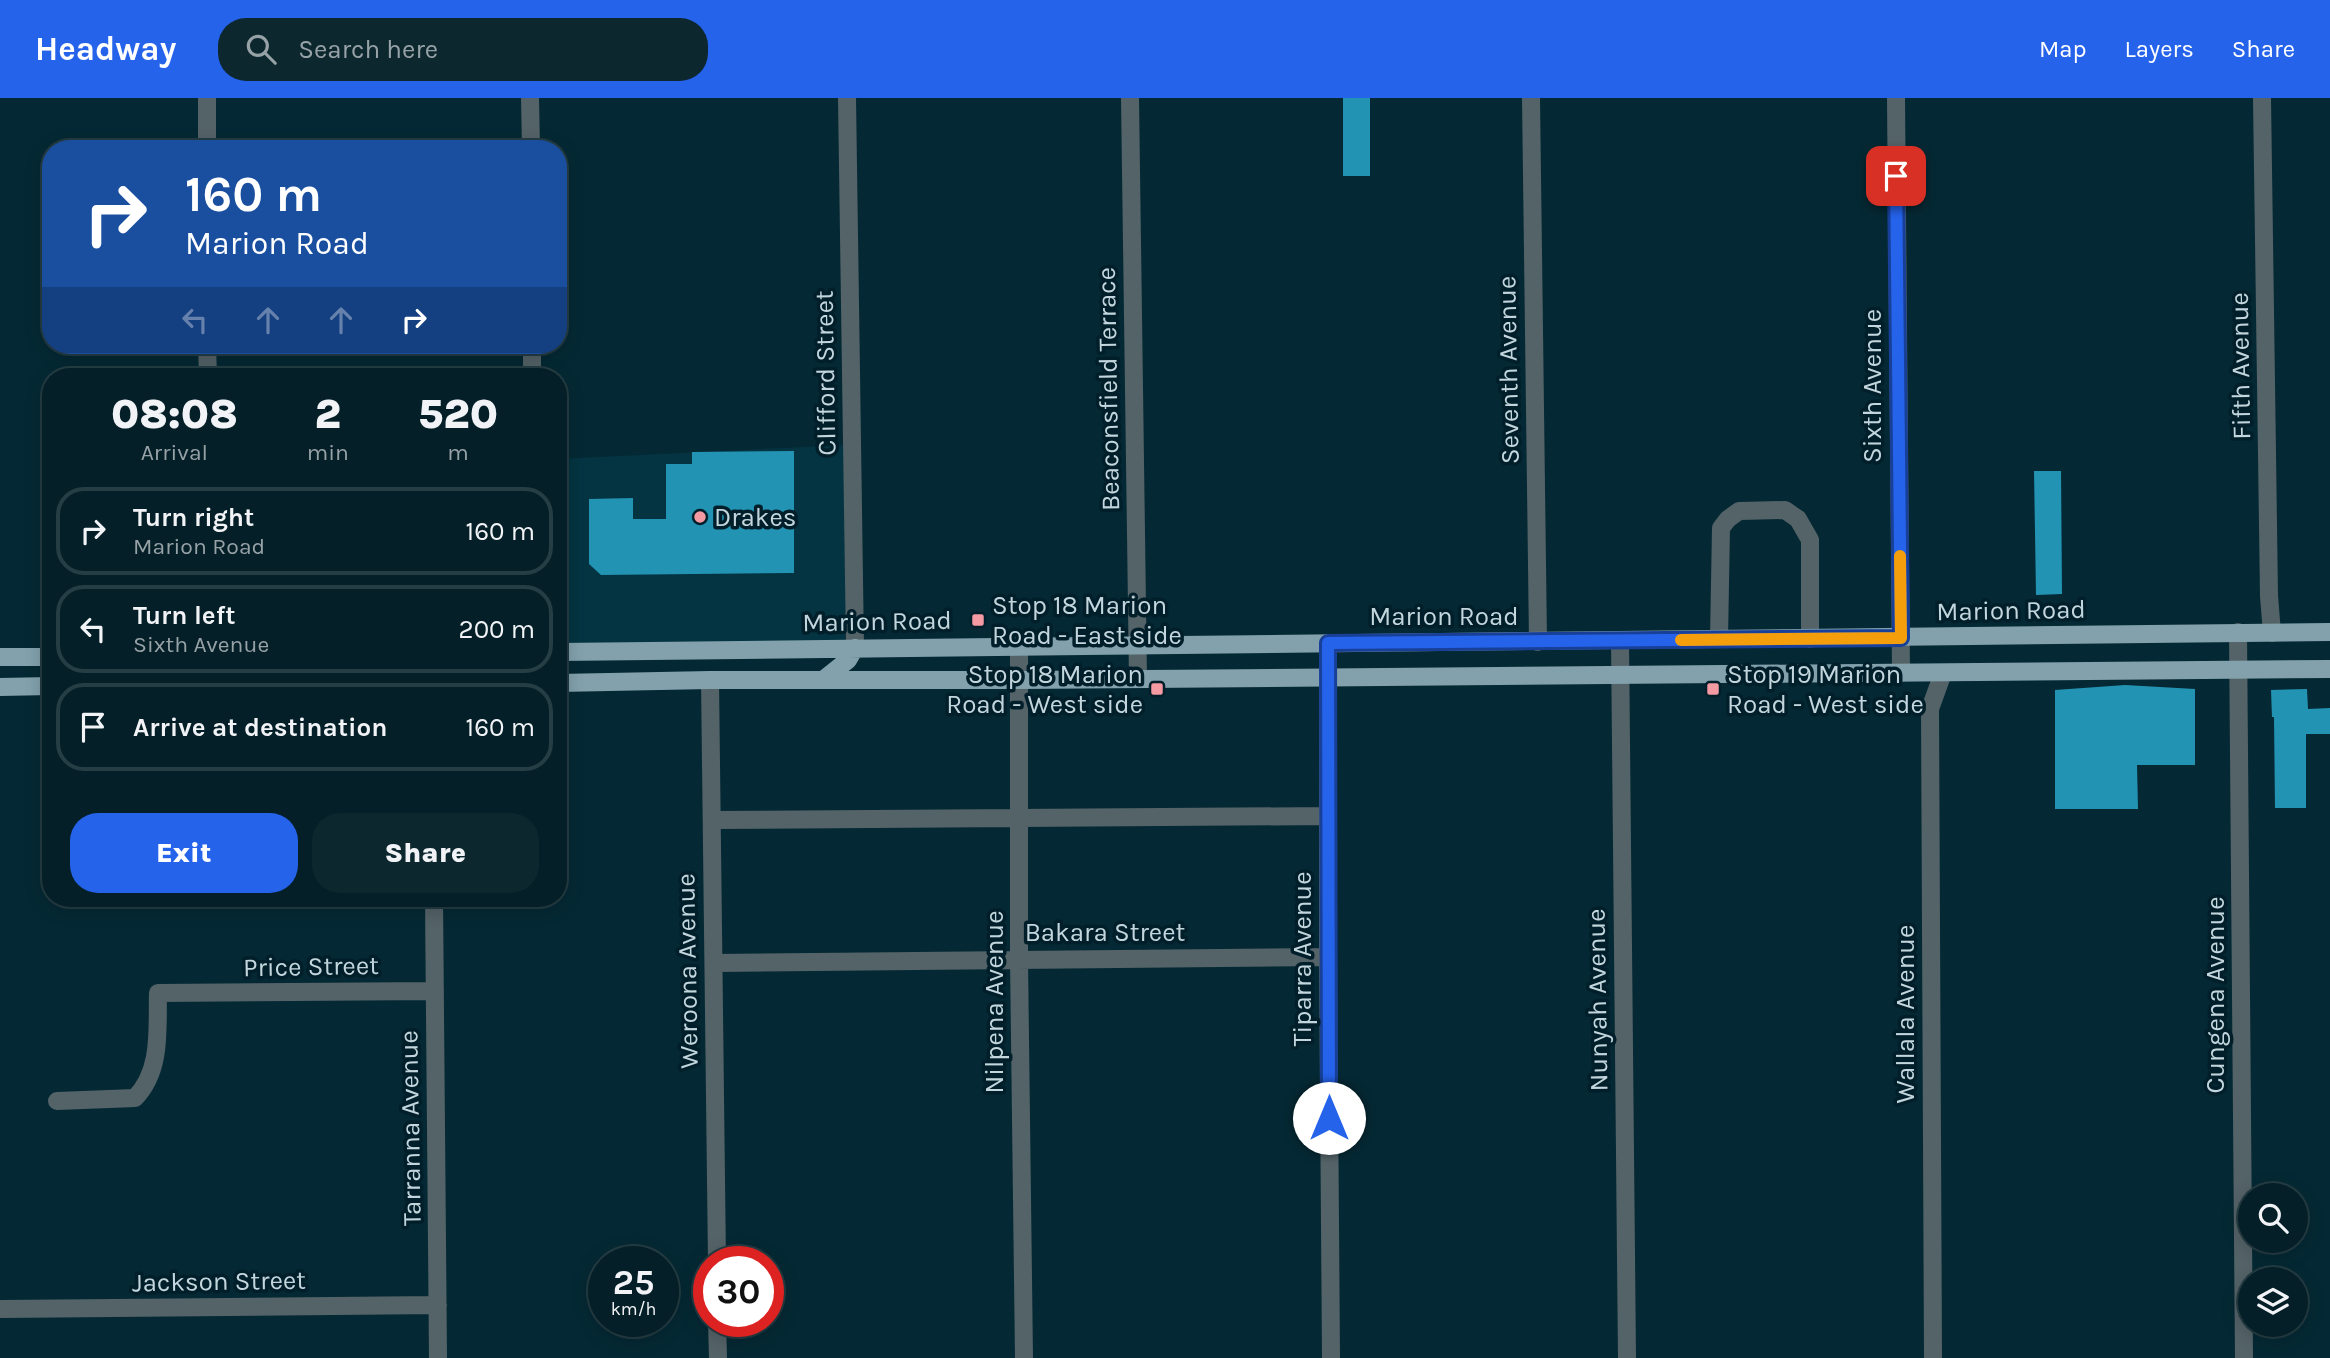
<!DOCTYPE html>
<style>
:root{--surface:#041f27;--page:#0d272f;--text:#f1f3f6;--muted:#97a2a7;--line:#253d44;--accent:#2563eb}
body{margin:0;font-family:Karla,sans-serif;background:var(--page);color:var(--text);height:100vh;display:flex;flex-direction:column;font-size:26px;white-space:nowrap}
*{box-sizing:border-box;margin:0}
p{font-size:23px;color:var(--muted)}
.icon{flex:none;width:38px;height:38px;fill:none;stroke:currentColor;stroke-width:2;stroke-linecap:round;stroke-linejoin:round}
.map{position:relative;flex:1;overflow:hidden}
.details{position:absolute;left:42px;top:270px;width:525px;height:539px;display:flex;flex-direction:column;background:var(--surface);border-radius:28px;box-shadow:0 4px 18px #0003,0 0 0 2px var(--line)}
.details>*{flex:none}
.banner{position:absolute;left:42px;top:42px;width:525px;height:214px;border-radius:28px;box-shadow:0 4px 18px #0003,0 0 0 2px var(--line);background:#1a4fa0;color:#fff;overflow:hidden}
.fabs{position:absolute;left:2238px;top:1085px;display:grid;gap:14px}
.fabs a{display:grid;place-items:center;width:70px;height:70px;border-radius:50%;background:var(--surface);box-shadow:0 4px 18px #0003,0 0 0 2px var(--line);font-size:35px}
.speed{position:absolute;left:588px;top:1148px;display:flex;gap:14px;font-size:35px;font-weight:700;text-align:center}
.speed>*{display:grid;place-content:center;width:91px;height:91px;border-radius:50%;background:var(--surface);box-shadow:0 4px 18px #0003,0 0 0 2px var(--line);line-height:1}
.speed small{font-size:18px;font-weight:400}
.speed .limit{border:10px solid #d22;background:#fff;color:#111}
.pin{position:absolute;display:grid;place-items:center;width:60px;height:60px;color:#fff;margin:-30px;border-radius:14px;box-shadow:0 4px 10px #0006}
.me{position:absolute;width:77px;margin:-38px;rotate:0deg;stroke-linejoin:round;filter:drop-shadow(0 0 5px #0008)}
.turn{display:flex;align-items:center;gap:24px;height:147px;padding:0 28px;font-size:32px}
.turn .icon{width:91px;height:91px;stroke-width:2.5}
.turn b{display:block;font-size:49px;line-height:60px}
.lanes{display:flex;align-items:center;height:66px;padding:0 28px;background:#0003;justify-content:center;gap:35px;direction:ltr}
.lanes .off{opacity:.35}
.eta{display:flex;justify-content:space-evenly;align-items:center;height:119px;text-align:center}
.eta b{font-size:42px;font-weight:800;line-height:49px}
.button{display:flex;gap:14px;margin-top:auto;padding:14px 28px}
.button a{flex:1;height:80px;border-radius:28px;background:var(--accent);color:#fff;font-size:28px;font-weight:800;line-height:80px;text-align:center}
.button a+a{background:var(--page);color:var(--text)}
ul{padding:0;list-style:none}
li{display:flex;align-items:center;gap:21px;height:88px;margin:0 14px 10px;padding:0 14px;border:4px solid var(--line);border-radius:28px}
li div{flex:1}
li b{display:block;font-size:26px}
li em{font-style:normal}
header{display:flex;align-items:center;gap:42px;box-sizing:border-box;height:98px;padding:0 35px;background:var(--accent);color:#fff}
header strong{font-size:33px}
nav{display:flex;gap:38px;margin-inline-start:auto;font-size:24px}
.search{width:490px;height:63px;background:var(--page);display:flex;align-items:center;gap:18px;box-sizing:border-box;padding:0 24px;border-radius:28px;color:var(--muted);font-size:26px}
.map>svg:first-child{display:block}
</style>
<header>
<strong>Headway</strong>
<div class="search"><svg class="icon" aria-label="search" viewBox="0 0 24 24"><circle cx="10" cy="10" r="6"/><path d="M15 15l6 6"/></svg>Search here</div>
<nav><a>Map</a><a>Layers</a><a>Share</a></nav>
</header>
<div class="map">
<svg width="2330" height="1260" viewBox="0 0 2330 1260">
<rect width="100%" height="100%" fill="#052934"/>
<path fill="#043441" d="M847 347 845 550 558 548V361Z"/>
<path fill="#2393b4" d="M1343 0H1370V78H1343Z
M794 353V475L601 477 589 466V401L633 400V421H666V366H692V354Z
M2034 373H2061L2062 496 2036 497Z
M2125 587 2195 591V667H2137L2138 711H2055V592Z
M2307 591 2308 611 2330 610V636H2306V710H2275L2274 619H2272L2271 592Z"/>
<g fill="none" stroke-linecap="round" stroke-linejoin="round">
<path stroke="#546368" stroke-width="18" d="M207 0V51
M530 0 531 51
M847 0 855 550
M1130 0 1138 581
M1531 0 1538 544
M1896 0 1901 575
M2262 0 2269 498 2272 535
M207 247 208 278
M532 247V278
M2238 534 2244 1260
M1719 541 1721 430 1728 421 1739 413 1785 412 1798 421 1810 442V541
M1620 543 1627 1260
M1328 545V859L1331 1260
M1019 547V861L1024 1260
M710 582 717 1164
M712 722 1328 718
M434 800 438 1260
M714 865 1328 859
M57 1003 135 1000C162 972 157 932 158 895L435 893
M0 1211 438 1207
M717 1223 718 1260
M1933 1260 1930 611 1943 575"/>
<path stroke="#82a1ac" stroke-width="18" d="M558 554 2330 534
M0 559H51
M823 582 848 562 855 550
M558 585 710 582H1020L2330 571
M0 589 51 588"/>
</g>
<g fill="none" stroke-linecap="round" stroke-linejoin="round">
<defs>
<path id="route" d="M1329 1020 1328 545 1901 540 1896 78"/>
</defs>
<use href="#route" stroke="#184099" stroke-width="18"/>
<use href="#route" stroke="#2563eb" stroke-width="12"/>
<path stroke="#f59e0b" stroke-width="12" d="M1681 542 1901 540 1900 458"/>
</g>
<g fill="#f49aa2" stroke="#001f2a" stroke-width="2.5">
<circle cx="700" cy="419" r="7"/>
<rect x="971" y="515" width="14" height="14" rx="3.5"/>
<rect x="1150" y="584" width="14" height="14" rx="3.5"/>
<rect x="1706" y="584" width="14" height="14" rx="3.5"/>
</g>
<g text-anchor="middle" stroke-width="7" stroke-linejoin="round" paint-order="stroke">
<g font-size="26" fill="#c3d6dd" stroke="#001f2a">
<text transform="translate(2240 268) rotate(-91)" y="9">Fifth Avenue</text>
<text transform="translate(1508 272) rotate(-91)" y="9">Seventh Avenue</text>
<text transform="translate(825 275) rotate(-91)" y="9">Clifford Street</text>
<text transform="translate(1872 288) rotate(-90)" y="9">Sixth Avenue</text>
<text transform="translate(1108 291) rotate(-91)" y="9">Beaconsfield Terrace</text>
<text transform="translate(2011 512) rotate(-1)" y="9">Marion Road</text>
<text x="1444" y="527">Marion Road</text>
<text transform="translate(877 523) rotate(-1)" y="9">Marion Road</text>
<text x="1105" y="843">Bakara Street</text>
<text transform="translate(1302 861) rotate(-90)" y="9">Tiparra Avenue</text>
<text transform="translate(311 868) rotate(-1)" y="9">Price Street</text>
<text transform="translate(687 873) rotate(-91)" y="9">Weroona Avenue</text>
<text transform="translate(2215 897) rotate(-90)" y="9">Cungena Avenue</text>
<text transform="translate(1597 902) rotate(-91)" y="9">Nunyah Avenue</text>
<text transform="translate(994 904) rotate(-90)" y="9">Nilpena Avenue</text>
<text transform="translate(1905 916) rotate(-90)" y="9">Wallala Avenue</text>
<text transform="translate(410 1030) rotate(-91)" y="9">Tarranna Avenue</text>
<text transform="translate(219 1183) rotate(-1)" y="9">Jackson Street</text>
</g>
<g font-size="26" fill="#c3d6dd" stroke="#001f2a" text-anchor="start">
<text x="714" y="428">Drakes</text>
<text x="992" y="516">Stop 18 Marion<tspan x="992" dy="30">Road - East side</tspan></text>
<text x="1143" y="585" text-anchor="end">Stop 18 Marion<tspan x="1143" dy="30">Road - West side</tspan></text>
<text x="1727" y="585">Stop 19 Marion<tspan x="1727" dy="30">Road - West side</tspan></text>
</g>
</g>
</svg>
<div class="fabs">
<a><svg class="icon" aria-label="search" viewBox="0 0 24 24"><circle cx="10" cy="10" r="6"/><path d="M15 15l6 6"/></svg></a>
<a><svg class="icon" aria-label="layers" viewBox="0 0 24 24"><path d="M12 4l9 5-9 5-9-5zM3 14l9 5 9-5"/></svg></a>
</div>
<div class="speed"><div>25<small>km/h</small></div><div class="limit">30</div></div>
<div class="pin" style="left:1896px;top:78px;background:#d93025"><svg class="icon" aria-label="arrive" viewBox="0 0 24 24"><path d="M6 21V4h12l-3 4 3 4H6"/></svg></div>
<svg class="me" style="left:1329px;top:1020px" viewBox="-20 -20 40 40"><circle r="19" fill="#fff"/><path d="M0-13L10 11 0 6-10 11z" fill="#2563eb"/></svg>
<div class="banner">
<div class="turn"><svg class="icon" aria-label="right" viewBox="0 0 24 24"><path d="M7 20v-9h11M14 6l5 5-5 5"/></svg><div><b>160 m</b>Marion Road</div></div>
<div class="lanes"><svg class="icon off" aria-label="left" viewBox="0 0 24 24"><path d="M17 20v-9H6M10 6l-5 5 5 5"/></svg><svg class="icon off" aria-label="ahead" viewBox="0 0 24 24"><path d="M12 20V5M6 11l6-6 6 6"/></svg><svg class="icon off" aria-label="ahead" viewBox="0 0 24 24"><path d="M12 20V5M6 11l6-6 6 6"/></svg><svg class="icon" aria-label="right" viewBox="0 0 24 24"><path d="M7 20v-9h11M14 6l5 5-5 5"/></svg></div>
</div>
<section class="details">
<div class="eta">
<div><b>08:08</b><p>Arrival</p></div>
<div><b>2</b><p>min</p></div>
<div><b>520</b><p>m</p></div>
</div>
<ul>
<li><svg class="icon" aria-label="right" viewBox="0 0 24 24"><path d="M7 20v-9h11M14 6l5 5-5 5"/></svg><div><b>Turn right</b><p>Marion Road</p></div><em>160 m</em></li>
<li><svg class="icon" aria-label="left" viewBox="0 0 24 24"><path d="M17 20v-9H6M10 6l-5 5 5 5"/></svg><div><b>Turn left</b><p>Sixth Avenue</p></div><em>200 m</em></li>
<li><svg class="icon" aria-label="arrive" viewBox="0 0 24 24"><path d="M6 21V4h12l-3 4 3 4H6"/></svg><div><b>Arrive at destination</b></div><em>160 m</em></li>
</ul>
<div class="button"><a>Exit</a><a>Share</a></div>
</section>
</div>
